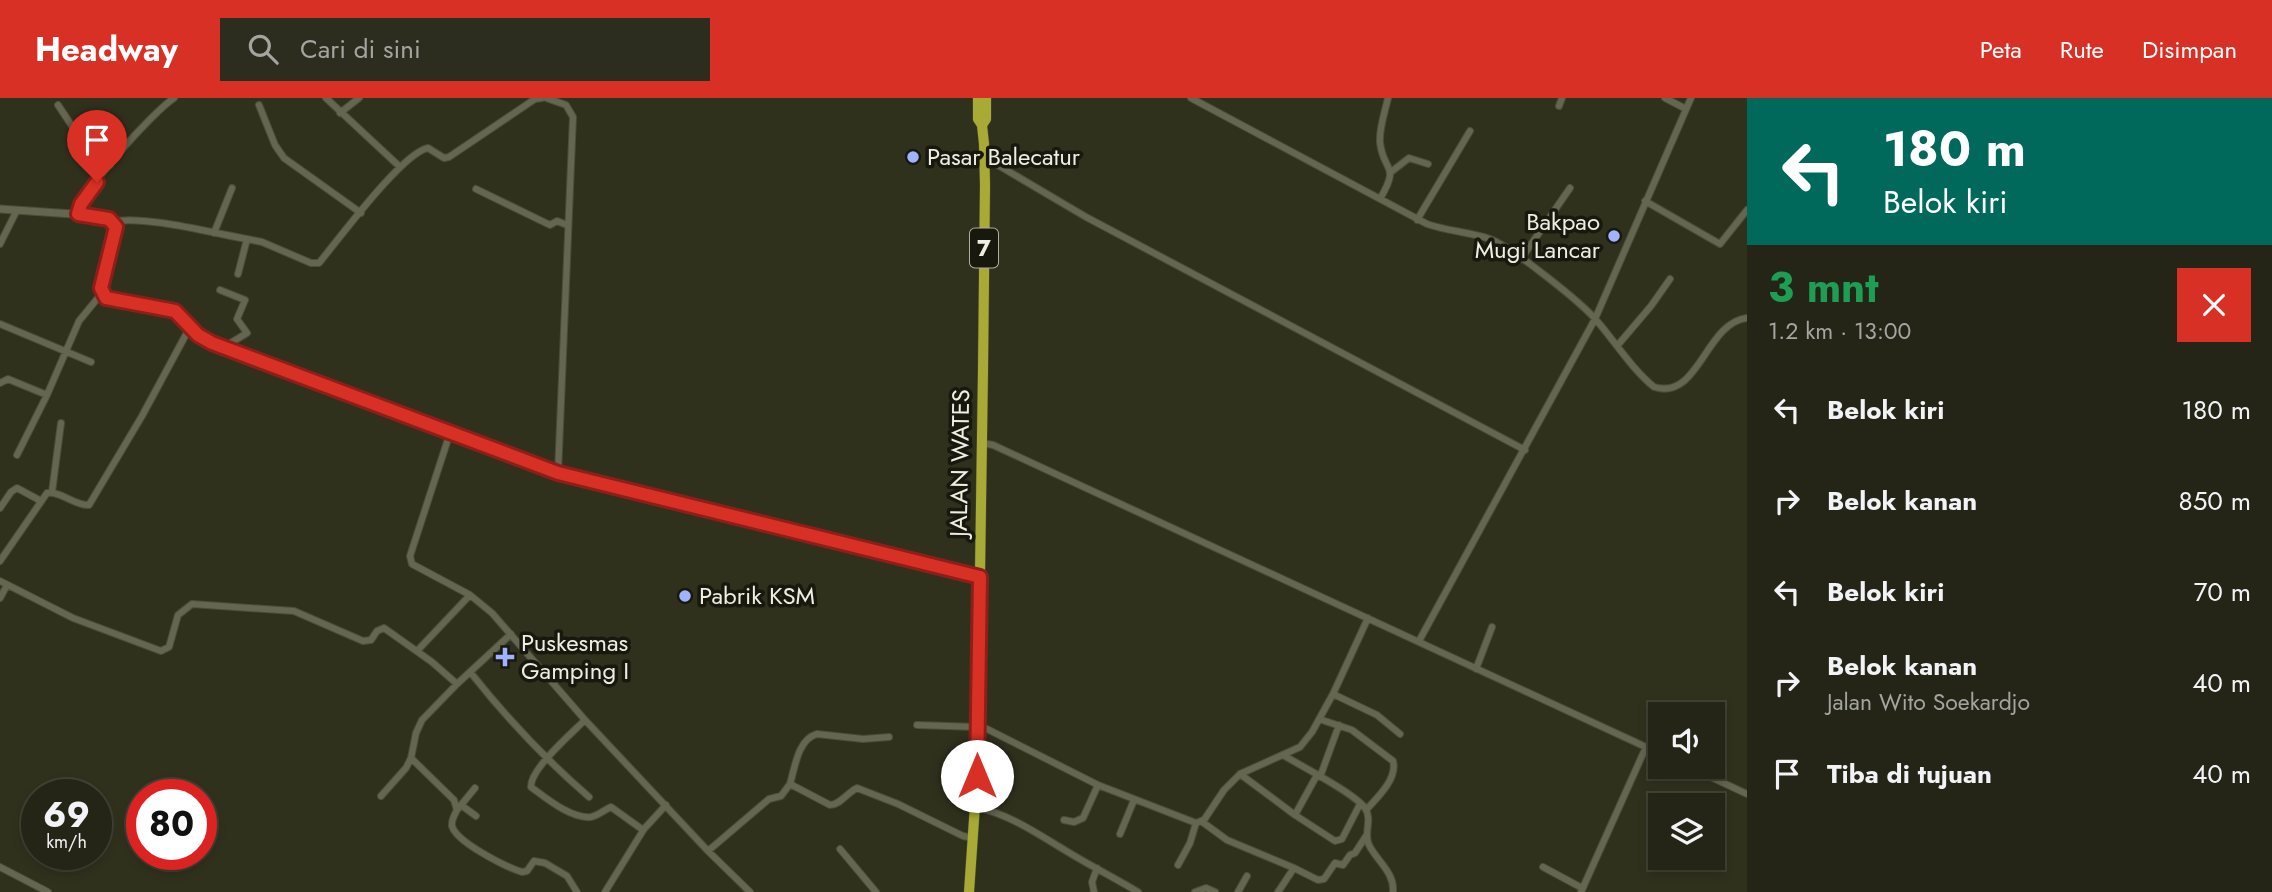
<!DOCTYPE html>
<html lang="id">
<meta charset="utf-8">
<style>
:root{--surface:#242516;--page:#2c2d1f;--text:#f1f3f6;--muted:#a3a5a1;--line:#414235;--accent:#d93025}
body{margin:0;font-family:Jost,sans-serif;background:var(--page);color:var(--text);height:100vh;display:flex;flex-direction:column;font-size:26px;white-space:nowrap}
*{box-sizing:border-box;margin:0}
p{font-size:23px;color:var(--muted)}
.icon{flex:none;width:38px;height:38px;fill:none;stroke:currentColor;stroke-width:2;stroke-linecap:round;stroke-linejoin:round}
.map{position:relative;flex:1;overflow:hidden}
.panel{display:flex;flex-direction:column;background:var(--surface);width:525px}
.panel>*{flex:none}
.top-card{background:#00695c;color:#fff;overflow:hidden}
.fabs{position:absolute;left:1648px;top:604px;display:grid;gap:14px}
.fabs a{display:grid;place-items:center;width:77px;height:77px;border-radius:0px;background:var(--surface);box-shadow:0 4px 10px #0003,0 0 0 2px var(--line);font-size:35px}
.speed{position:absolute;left:21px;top:681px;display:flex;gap:14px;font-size:35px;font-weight:700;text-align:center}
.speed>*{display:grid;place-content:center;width:91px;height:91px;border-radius:50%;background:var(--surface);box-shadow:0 4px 10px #0003,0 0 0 2px var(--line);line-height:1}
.speed small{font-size:18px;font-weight:400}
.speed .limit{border:10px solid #d22;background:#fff;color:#111}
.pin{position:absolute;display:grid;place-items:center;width:60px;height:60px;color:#fff;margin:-72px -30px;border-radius:50% 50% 50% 0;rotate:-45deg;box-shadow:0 0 7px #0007}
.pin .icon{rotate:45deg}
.me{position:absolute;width:77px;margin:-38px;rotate:0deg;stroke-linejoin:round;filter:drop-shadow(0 0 5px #0008)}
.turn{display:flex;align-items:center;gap:24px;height:147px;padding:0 21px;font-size:32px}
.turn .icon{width:91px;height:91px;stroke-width:2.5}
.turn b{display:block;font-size:49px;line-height:60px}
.round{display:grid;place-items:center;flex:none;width:74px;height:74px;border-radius:0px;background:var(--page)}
.overview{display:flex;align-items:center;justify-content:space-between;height:119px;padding:0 21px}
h1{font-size:42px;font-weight:700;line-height:52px;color:#1e9e55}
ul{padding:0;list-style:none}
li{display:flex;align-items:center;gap:21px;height:91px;padding:0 21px}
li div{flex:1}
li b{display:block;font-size:26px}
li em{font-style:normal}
header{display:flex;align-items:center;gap:42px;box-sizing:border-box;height:98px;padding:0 35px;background:var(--accent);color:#fff}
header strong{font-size:33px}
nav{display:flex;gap:38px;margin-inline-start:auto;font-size:24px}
.search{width:490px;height:63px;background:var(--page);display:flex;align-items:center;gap:18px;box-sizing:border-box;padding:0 24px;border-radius:0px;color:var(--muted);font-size:26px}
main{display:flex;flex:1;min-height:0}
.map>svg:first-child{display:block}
</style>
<header>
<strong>Headway</strong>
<div class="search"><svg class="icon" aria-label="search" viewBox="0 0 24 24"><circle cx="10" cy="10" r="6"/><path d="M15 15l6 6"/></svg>Cari di sini</div>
<nav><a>Peta</a><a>Rute</a><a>Disimpan</a></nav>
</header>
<main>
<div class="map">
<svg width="1747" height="794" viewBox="0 0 1747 794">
<rect width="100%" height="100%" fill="#30311d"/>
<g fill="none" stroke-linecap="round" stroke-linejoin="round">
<defs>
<path id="minor" d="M326 0 400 69
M546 0 566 7 573 19 558 375
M1191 0 1427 126C1447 133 1470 134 1490 141 1512 149 1582 205 1597 223 1616 245 1632 271 1654 289 1699 303 1705 225 1747 220
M1665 0 1686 11
M58 7 78 37 110 67
M259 7 275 47 284 60 361 115
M1559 8 1562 0
M340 15 359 0
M984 62 991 63 1086 119 1525 352
M1391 74 1409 60 1428 66
M476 91 550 127 557 123 567 127
M1380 101C1401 65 1383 75 1380 44 1379 30 1385 14 1388 0
M1645 103 1720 146 1747 112
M78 116C83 91 151 16 174 0
M1417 122 1470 33
M113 124C139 116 217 136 247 141L238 176
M214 135 232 90
M247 141 262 144 311 165H319C339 141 402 55 428 50L444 60 449 59 535 1 542 0
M0 146 17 112
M1521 161 1570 90
M220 192 245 202 237 221 247 235 229 246 227 250
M0 226 91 264
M1617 248 1651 208 1670 181
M0 285 8 281 47 297
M450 335 410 458 412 466 470 497 492 515 585 622 708 753 750 794
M982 345 993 347 1661 656
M17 357 47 297 79 223 102 195
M52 394 61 325
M0 410 11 394 17 390 41 403
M0 463 47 395C62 393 74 408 89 407L142 318 190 229
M0 483 73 520 161 553 169 549 178 517 192 506 294 513 363 543 371 542 377 533 384 530 432 564 457 586 511 536
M0 500 7 487
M1419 543 1595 221 1691 0
M417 553 470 497
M1476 571 1492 529
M471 575C508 622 544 660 589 699
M1333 596 1377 617 1400 636
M1319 621 1352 632 1393 663C1398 681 1376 701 1366 712
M585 622C572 635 530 671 531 689 546 700 571 721 591 719 599 717 604 712 611 709L643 732
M917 627 977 629 987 631 1098 687 1196 725 1204 722 1224 692 1240 676 1300 649 1312 634 1333 596 1368 520
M1283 657C1301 668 1354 695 1365 710 1373 722 1363 735 1369 747 1377 763 1395 775 1393 794
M411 660 454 702 457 712C455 716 451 722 452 728 456 744 506 769 522 774L527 773 534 763 545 765 567 778 577 794
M1687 668 1747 696
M1240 676 1295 717 1317 677
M1320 679 1339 627
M790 686C795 669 798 641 817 636L863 641 889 639
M381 698 406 670 411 660 416 635 422 622 457 586
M461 707 476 718
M976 709C1008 716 1035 734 1063 751 1087 766 1113 779 1138 794
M457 712 475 690
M1295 717 1335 743 1342 741 1360 706
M1064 722 1074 724 1083 720 1098 687
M1201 723 1227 742 1294 770
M1120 736 1134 702
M840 751 876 794
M708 753 769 701 781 698 790 686 830 707C840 707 847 695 857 690L898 706 963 738 973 740
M1178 767 1190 745 1196 725
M0 769 48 794
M1543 769 1582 790
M605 794 644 731 666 707
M1094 794 1092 784 1097 770
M1195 794 1206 790 1215 794
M1238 794 1247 778
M1278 794 1294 770 1318 782 1324 781 1335 765 1343 767 1350 757 1355 755 1366 738
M1581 794 1646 649"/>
<path id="tertiary" d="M0 111 102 118 109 121 116 129 101 190 106 200 175 213 204 241 558 375 980 479"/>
<path id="trunk" d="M982 27 986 21V0
M969 794 977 678 983 272 985 87 984 46 982 27 978 21V0"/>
</defs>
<use href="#minor" stroke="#4b4c3b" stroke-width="8"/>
<use href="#tertiary" stroke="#4b4c3b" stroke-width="9"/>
<use href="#trunk" stroke="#4b4c3b" stroke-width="11"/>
<use href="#minor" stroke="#656650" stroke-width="6"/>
<use href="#tertiary" stroke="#656650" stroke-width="7"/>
<use href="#trunk" stroke="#a8aa35" stroke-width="10"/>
</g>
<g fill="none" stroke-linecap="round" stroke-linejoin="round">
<defs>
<path id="route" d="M97 84 81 106 78 116 109 121 116 129 101 190 106 200 175 213 198 237 212 245 558 375 980 479 977 678"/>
</defs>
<use href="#route" stroke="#8d1f18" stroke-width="18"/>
<use href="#route" stroke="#d93025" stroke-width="12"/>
</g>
<g fill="#a1b3fd" stroke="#18180f" stroke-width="2.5">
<circle cx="913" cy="59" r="7"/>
<circle cx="1614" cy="138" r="7"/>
<circle cx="685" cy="498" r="7"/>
<path d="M501.5 548.5h7v7h7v7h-7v7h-7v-7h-7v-7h7z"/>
</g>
<g text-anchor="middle" stroke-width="7" stroke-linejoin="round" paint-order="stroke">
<rect fill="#18180f" stroke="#aeaea3" stroke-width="2" x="970" y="130.5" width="28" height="39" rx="5"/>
<g font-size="23" font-weight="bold" fill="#eeefe3">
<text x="984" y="158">7</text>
</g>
<g font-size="24" fill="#eeefe3" stroke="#18180f" text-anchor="start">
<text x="927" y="67">Pasar Balecatur</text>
<text x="1600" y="132" text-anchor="end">Bakpao<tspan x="1600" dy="28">Mugi Lancar</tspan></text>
<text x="699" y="506">Pabrik KSM</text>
<text x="521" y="553">Puskesmas<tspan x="521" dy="28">Gamping I</tspan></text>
</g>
<g font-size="24" fill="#eeefe3" stroke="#18180f">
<text transform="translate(960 365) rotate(-89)" y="8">JALAN WATES</text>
</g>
</g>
</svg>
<div class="fabs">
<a><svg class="icon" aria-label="sound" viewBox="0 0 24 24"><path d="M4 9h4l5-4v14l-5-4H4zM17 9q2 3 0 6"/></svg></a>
<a><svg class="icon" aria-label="layers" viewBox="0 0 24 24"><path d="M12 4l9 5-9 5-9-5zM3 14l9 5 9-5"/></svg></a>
</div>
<div class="speed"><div>69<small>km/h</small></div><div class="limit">80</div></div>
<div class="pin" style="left:97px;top:84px;background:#d93025"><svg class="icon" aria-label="arrive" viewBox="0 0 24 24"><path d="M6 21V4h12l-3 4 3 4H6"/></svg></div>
<svg class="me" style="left:977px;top:678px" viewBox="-20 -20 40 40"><circle r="19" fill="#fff"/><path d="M0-13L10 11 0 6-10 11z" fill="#d93025"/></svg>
</div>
<section class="panel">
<div class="top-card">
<div class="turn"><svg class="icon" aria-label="left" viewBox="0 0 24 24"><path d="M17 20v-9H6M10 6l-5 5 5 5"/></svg><div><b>180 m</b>Belok kiri</div></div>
</div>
<div class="overview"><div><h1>3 mnt</h1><p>1.2 km · 13:00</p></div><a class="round" style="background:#d93025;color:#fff"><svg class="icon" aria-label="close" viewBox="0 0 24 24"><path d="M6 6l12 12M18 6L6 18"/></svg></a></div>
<ul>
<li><svg class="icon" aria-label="left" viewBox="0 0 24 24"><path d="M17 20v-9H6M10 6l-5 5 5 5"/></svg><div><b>Belok kiri</b></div><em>180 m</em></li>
<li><svg class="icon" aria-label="right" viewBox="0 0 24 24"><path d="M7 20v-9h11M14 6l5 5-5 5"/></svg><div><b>Belok kanan</b></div><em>850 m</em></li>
<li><svg class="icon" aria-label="left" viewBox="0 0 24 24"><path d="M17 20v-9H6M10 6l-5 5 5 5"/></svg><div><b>Belok kiri</b></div><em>70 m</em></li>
<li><svg class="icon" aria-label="right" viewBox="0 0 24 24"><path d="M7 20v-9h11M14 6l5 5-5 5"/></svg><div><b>Belok kanan</b><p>Jalan Wito Soekardjo</p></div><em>40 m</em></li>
<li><svg class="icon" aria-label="arrive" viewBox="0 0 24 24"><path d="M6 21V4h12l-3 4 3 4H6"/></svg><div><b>Tiba di tujuan</b></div><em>40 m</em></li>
</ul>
</section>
</main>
